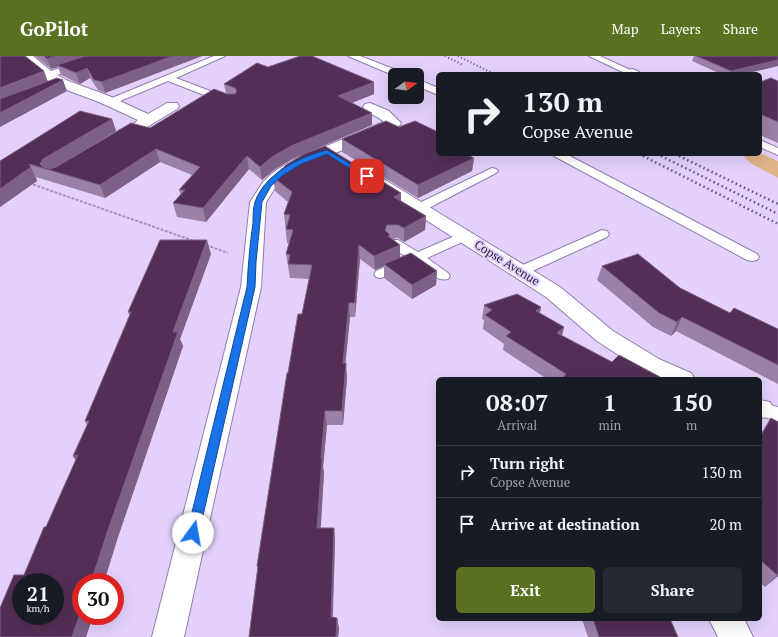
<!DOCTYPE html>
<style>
:root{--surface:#171b24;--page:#242831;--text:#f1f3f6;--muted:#9ea1a6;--line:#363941;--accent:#5a7122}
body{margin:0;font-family:"PT Serif",serif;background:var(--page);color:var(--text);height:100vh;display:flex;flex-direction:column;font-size:15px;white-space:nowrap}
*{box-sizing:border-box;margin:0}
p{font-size:13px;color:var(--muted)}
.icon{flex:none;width:22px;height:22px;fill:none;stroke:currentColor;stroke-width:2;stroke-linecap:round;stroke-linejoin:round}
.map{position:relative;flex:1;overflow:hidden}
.panel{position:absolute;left:436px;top:321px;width:326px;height:244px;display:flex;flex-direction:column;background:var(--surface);border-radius:6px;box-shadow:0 4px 16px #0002}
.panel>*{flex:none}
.guide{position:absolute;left:436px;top:16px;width:326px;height:84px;border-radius:6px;box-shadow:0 4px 16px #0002;background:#171b24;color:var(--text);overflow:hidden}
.needle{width:26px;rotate:75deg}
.tools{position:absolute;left:388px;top:12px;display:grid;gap:8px}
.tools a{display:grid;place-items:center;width:36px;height:36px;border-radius:6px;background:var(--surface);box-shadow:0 4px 16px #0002;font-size:20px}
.speed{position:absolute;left:12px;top:517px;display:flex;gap:8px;font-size:20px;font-weight:700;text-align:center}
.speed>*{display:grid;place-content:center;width:52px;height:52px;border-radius:50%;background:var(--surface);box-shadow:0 4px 16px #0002;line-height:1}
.speed small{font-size:10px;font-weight:400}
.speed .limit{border:6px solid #d22;background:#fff;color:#111}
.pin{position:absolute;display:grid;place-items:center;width:34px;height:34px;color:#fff;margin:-17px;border-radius:8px;box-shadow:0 2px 6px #0006}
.me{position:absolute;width:44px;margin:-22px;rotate:13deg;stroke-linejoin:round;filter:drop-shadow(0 0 3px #0008)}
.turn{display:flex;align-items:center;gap:14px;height:84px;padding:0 20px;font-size:18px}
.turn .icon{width:52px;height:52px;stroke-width:2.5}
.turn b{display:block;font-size:28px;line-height:34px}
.eta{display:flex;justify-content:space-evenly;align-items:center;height:68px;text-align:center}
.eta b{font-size:24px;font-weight:700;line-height:28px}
.cta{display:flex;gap:8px;margin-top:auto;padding:8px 20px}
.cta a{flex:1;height:46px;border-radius:6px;background:var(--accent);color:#fff;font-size:16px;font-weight:700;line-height:46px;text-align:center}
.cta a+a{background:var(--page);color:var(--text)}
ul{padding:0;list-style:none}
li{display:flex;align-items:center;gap:12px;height:52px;padding:0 20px;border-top:1px solid var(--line)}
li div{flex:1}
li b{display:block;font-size:15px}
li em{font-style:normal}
header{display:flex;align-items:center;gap:24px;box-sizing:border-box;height:56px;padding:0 20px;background:var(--accent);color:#fff}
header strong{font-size:19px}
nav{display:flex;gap:22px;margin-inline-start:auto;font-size:14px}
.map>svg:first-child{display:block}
</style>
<header>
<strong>GoPilot</strong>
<nav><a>Map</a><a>Layers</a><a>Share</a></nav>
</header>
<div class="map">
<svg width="778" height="581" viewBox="0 0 778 581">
<rect width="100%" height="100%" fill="#e3d1fc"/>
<path fill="#e0b389" d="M760 97 778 105V122L752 108 744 101Z"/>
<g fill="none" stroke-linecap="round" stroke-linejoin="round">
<defs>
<path id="service" d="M96 0H109L108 2 51 21H45L43 19 45 17Z
M214 0H225L176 22 231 43 233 45 231 47H225L168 25 113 48 110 49 105 46 107 44Z
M348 0H360L404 17 406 19 395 20Z
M589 0H600L637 17 627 18Z
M417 23 438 32V39L417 30Z
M760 84 778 92V99L760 91Z
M552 98H566L757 198 759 201 757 204 752 205 747 204 554 100Z
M492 112 496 113 498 115 496 117 423 155H415L413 152 415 149Z
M602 174 607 175 609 178 607 181 526 218 521 219 516 218 514 215 516 212Z
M464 176 469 177 471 180 469 183 427 202 448 217 450 220 448 223C436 226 425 214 416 207L381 222 376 221 374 218 376 215 407 201 388 190 386 187 388 184H398L418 196Z
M760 346 778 351V365L760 360Z"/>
<path id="minor" d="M20 0H33L52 16 66 24 109 40 148 58 167 47H177L179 50 177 53 142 74 137 75 132 74 130 71 138 64 99 46 56 30 44 22Z
M632 13 638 15 640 18H626L628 14Z
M370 47 389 55 401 67 399 70 305 110 287 121 275 132 266 146 261 231 184 581H152L241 231 250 146 263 126 275 115 293 104 384 66C378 60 368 58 363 51L365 48Z
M376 120 382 122 560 231 613 275 659 303 691 317 695 323H661L643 315 597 285 546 241 370 128 368 125 370 122Z
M760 344 770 346 773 353 770 360 761 362Z
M709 563H744L753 581H718Z"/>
</defs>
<use href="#service" stroke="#927cae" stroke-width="2"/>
<use href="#minor" stroke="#927cae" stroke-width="2"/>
<path stroke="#a495b9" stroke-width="2" stroke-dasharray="3 1.5" stroke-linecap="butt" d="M29 127 194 185
M206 189 228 197"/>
<use href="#service" fill="#fff" fill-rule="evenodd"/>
<use href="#minor" fill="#fff" fill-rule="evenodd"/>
<path stroke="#645974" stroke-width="2" stroke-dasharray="1 2.5" stroke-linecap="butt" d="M445 0 463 9
M458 0 494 18"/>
<path stroke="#645974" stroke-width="2.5" stroke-dasharray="1.5 3" stroke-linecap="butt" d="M639 98 778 168
M657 98 778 158
M675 98 778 148"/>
</g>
<path fill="#9b80a8" d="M35 0H202L105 37 98 34 90 22 80 28 61 19 58 11 51 13Z
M694 0H778V10L743 18H721L692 5Z
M268 11 374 26V38L352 47 372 69 292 103 274 114 262 124 249 113 206 166 177 161 173 147 181 139 179 134 192 119 160 106 105 142 36 121 37 125 0 151V105L112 63 116 75 56 111 150 72 226 38 224 28Z
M778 25V87L760 79V26Z
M342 83 438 98 474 102 472 115 418 142 342 96Z
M273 121 401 145 426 160 425 174 404 186 398 182 392 183 400 189V202L437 215 436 229 412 243 384 222V210L375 214 360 203 355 261H350L345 307 347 322 343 369H327L323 411 324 417 320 472H334L335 485 333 561 337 562 339 573 338 581H249L258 514 257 510 288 317 302 258 309 223 290 222 286 198 289 187H287L284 158 288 146 275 135Z
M211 198 180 283 183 290 117 484 104 526H81L93 560 86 581H0L24 519 76 404 73 400 87 369 85 365 130 260 128 256Z
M602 210 680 232 730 257 778 273V328L676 275 671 280 653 271 597 224Z
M484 249 541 251 540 257 564 271 562 280 612 306 658 323H547L503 294 504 288 483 273 484 264 482 263Z
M771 362 778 366V520L765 531 760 527V379Z
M582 563H670L678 581H588Z"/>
<path fill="#7e6087" d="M57 0H91L57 9 58 11 51 13 47 3Z
M173 0H202L105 37 102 26Z
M778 4V10L743 18H730L731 15Z
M87 12 90 22 80 28 76 17Z
M44 15 48 26 0 44V32Z
M63 24 67 35 0 71V57Z
M374 26V38L339 52 338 40Z
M372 57V69L292 103 274 114 262 124 260 111 272 101 291 90Z
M112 63 116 75 51 114 42 111 40 108 43 103Z
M156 93 160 106 105 142 100 129Z
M247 100 249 113 206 166 203 152Z
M474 102 472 115 418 142V129Z
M31 111 37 125 0 151V133Z
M401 137V151L394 141Z
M426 160 425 174 404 186V172Z
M207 184 211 198 180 283 183 290 117 484 104 526H91L173 276Z
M359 189 360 203 355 261V247Z
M400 189V203L384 208V210L375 214 374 200Z
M437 215 436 229 412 243V229Z
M349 247 350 261 344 322 343 307Z
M541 251 538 265 536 255Z
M682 261 676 275 671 280 677 266Z
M564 271 560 286 557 277Z
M346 307 347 322 343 369 342 355Z
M325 355 327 369 323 411 324 417 320 485 317 472 321 403Z
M78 399 82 414 73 400Z
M334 472 335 485 332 573 331 561Z
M778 518V520L765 531Z
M81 555V560H93L86 581H72Z
M337 562 339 573 338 581H336Z"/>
<path fill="#532f55" stroke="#7e6087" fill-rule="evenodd" d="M0 0H25L44 15 0 32Z
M44 0H57L47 3Z
M85 0H173L102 26 94 24 87 12 76 17 57 9Z
M300 0H312L374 26 338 40 372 57 291 90 272 101 260 111 247 100 203 152 173 147 185 134H179L200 111 156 93 100 129 29 108 31 111 0 133V105L80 55 112 63 43 103 40 108 43 111 50 113 56 111 131 67 150 72 214 33 227 38H235L237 35 235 32 224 28 257 7 268 11Z
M696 0H778V4L731 15Z
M57 22 63 24 0 57V43Z
M771 22 778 25V66L760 58V26Z
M386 65 399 71 415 65 438 76V98H465L474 102 418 129 342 83Z
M325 90 401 137 394 141 426 160 404 172 398 169H387L385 174 390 179 388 180 400 189 374 200 359 189 355 247H349L343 307H346L342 355H325L321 403H322L317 472H334L331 561 337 562 336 581H249L258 510H257L287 317H288L298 258H302L312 209 288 208 290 199 286 198 293 174 286 173 290 159 284 158 292 136 273 121 286 109 304 98Z
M160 184H207L173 276H178L109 471 91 526H81V555L72 581H0V552L14 519H24L44 471H46L78 399 73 400 89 365H85L131 256H128ZM21 526H55V560H21Z
M411 197 437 215 412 229 384 208Z
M638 198 680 232 730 257 734 252 778 273V309L682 261 677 266 659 257 602 210Z
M517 238 541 251 536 255 564 271 557 277 612 306 619 299 660 321 658 323H562L566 318 506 280 511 276 485 259 492 254 484 249Z
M771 362 778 366V518L777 519 760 504V381Z
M593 563H670L678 581H599Z"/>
<path fill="#1a73e8" stroke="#114b97" d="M327 94 370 120 364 121 327 98 301 108 283 119 271 130 262 146 256 206 255 231 199 477 197 481 193 482 188 481 187 477 247 231C248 210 250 188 253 167 253 160 253 152 255 146 265 117 300 101 327 94Z"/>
<g text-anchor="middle" stroke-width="4" stroke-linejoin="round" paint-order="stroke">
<g font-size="12" fill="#30273c" stroke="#e3d1fc">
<text transform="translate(507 207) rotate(32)" y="4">Copse Avenue</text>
</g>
</g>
</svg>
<div class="tools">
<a><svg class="needle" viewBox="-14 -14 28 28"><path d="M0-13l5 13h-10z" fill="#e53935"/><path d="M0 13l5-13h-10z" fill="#9ea1a6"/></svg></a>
</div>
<div class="speed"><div>21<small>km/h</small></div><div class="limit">30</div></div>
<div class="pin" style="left:367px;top:120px;background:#d93025"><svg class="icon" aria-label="arrive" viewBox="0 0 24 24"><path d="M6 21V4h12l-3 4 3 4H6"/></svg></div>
<svg class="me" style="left:193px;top:477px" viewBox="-20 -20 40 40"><circle r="19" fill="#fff"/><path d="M0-13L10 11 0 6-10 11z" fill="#1a73e8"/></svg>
<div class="guide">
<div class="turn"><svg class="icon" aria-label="right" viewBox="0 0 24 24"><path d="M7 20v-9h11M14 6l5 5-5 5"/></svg><div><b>130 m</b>Copse Avenue</div></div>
</div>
<section class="panel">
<div class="eta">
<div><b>08:07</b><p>Arrival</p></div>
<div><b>1</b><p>min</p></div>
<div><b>150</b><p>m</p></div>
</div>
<ul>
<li><svg class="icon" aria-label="right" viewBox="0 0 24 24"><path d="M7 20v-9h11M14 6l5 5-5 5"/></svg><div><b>Turn right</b><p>Copse Avenue</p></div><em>130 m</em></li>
<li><svg class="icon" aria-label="arrive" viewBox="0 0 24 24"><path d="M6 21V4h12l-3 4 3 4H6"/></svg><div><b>Arrive at destination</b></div><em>20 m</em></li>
</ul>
<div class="cta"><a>Exit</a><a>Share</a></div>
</section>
</div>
